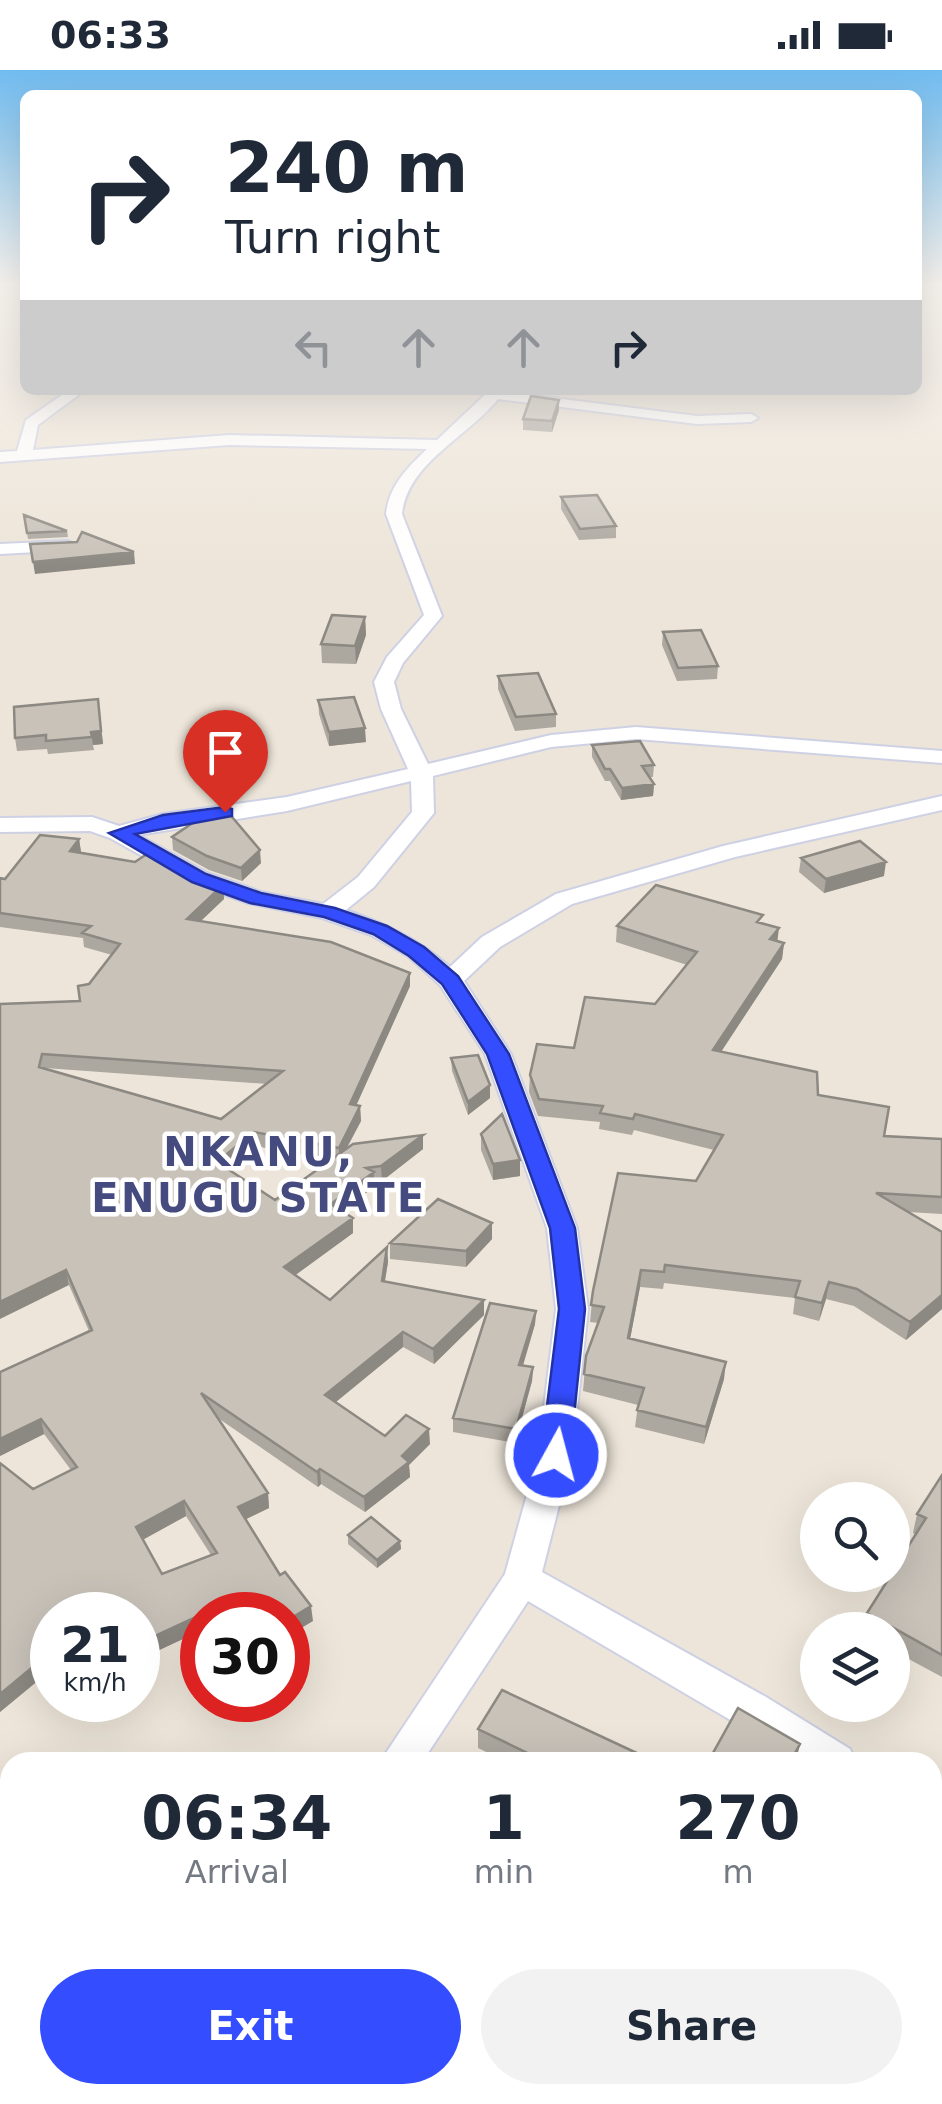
<!DOCTYPE html>
<style>
:root{--surface:#fff;--page:#f2f2f3;--text:#1f2937;--muted:#747a83;--accent:#344dff}
body{margin:0;font-family:"DejaVu Sans",sans-serif;background:var(--page);color:var(--text);height:100vh;display:flex;flex-direction:column;font-size:38px;white-space:nowrap}
*{box-sizing:border-box;margin:0}
p{font-size:32px;color:var(--muted)}
.icon{flex:none;width:55px;height:55px;fill:none;stroke:currentColor;stroke-width:2;stroke-linecap:round;stroke-linejoin:round}
.map{position:relative;flex:1;overflow:hidden}
.drawer{position:absolute;left:0px;top:1682px;width:942px;height:352px;display:flex;flex-direction:column;background:var(--surface);border-radius:30px 30px 0 0;box-shadow:0 10px 40px #0002}
.drawer>*{flex:none}
.banner{position:absolute;left:20px;top:20px;width:902px;height:305px;border-radius:15px;box-shadow:0 10px 40px #0002;background:#fff;color:var(--text);overflow:hidden}
.fabs{position:absolute;left:800px;top:1412px;display:grid;gap:20px}
.fabs a{display:grid;place-items:center;width:110px;height:110px;border-radius:50%;background:var(--surface);box-shadow:0 10px 40px #0002;font-size:50px}
.speed{position:absolute;left:30px;top:1522px;display:flex;gap:20px;font-size:50px;font-weight:700;text-align:center}
.speed>*{display:grid;place-content:center;width:130px;height:130px;border-radius:50%;background:var(--surface);box-shadow:0 10px 40px #0002;line-height:1}
.speed small{font-size:25px;font-weight:400}
.speed .limit{border:15px solid #d22;background:#fff;color:#111}
.pin{position:absolute;display:grid;place-items:center;width:85px;height:85px;color:#fff;margin:-102px -42px;border-radius:50% 50% 50% 0;rotate:-45deg;box-shadow:0 0 10px #0007}
.pin .icon{rotate:45deg}
.me{position:absolute;width:110px;margin:-55px;rotate:7deg;stroke-linejoin:round;filter:drop-shadow(0 0 8px #0008)}
.turn{display:flex;align-items:center;gap:35px;height:210px;padding:0 40px;font-size:45px}
.turn .icon{width:130px;height:130px;stroke-width:2.5}
.turn b{display:block;font-size:70px;line-height:85px}
.lanes{display:flex;align-items:center;height:95px;padding:0 40px;background:#0003;justify-content:center;gap:50px;direction:ltr}
.lanes .off{opacity:.35}
.eta{display:flex;justify-content:space-evenly;align-items:center;height:170px;text-align:center}
.eta b{font-size:60px;font-weight:700;line-height:70px}
.primary-button{display:flex;gap:20px;margin-top:auto;padding:20px 40px}
.primary-button a{flex:1;height:115px;border-radius:60px;background:var(--accent);color:#fff;font-size:40px;font-weight:700;line-height:115px;text-align:center}
.primary-button a+a{background:var(--page);color:var(--text)}
.status{display:flex;justify-content:space-between;align-items:center;height:70px;padding:0 50px;background:var(--surface);direction:ltr}
.status svg{height:28px;fill:currentColor}
.map>svg:first-child{display:block}
</style>
<div class="status"><b>06:33</b><svg viewBox="0 0 49 12"><path d="M0 12V9h3v3zM5 12V6h3v6zM10 12V3h3v9zM15 12V0h3v12zM26 1h20v11H26zM47 4h2v5h-2z"/></svg></div>
<div class="map">
<svg width="942" height="2034" viewBox="0 0 942 2034">
<rect width="100%" height="100%" fill="#ede5d9"/>
<g fill="none" stroke-linecap="round" stroke-linejoin="round">
<defs>
<path id="street" d="M69 320H85L38 355 33 380 229 365 437 370 490 320 697 346 751 344 758 348 751 352 697 354 498 329C468 367 408 392 402 444L442 546 403 593 394 612 401 639 428 694 551 665 636 657 942 681V693L636 669 551 677 433 706 434 743 374 817 346 840C385 854 418 869 450 897L482 867 556 824 723 776 942 726V740L735 787 572 834 500 877 464 911 511 984 577 1158 588 1239 572 1385 542 1502 766 1627 850 1679 856 1692H802L528 1531 422 1692H380L505 1504 538 1385 556 1239 547 1158 485 984 440 915 408 886 371 865 322 848 248 833 191 813 110 768 90 761 0 762V748L92 747 119 756 163 744 287 727 408 699 381 639 374 612 387 587 424 545 386 444C389 416 407 398 427 379L229 375 0 392V382L17 381 26 350ZM411 711 412 742 358 807 323 834 261 822 207 803 138 765 287 741Z
M68 471 77 476 74 480 0 484V474Z
M932 1735 942 1739V1779L932 1776Z
M0 1877 10 1881V1931L0 1927Z
M10 2018V2025H55L52 2034H4Z"/>
</defs>
<use href="#street" stroke="#ced1e4" stroke-width="4"/>
<use href="#street" fill="#fff" fill-rule="evenodd"/>
</g>
<path fill="#aca79f" fill-rule="evenodd" d="M536 320H565L564 325 536 322Z
M559 340 552 362 523 360V349Z
M561 427 616 456V468L579 470 561 439Z
M24 445 67 461 68 467 28 469Z
M365 547 366 565 356 594 322 593 321 574Z
M663 562 718 596 717 609 677 611 662 575Z
M498 606 556 644V657L515 661 498 619Z
M98 629 103 674 93 675 94 680 48 684 47 679 17 681 15 668Z
M318 630 366 672 329 676 319 644Z
M592 675 654 695 653 707H650L654 714 653 726 621 730 610 711H605L592 687Z
M172 767 261 793 242 811 209 800 173 780Z
M79 769 81 782 188 803 223 815 224 829 201 851 410 916 356 1036H360L361 1051 347 1078 423 1079 382 1111 374 1112V1117L342 1141 353 1163 295 1205 330 1230 387 1177 388 1192 385 1212 484 1230V1245L434 1294 403 1277 336 1332 385 1366 430 1374 409 1395 410 1407 365 1442 321 1414 318 1417 218 1348 268 1423 269 1438 246 1449 280 1505 313 1551 288 1545H202V1560L138 1590 52 1545V1599L0 1642V1393L33 1419 71 1400 44 1364 0 1386 89 1261 69 1215 0 934 80 931 89 914 112 885 84 877 83 868 0 857V808L5 809ZM45 998 267 1014 221 1049ZM255 1076 330 1090 275 1130 228 1099ZM186 1446 211 1485 162 1504 143 1469Z
M801 788 884 806 824 823 799 802Z
M762 853 777 871 784 873 782 889 721 982 818 1025 884 1066 942 1069V1144L908 1142 942 1162V1239L906 1270 854 1236 826 1229 819 1251 793 1244 795 1228 664 1213 663 1219 640 1217 630 1269 724 1309 704 1374 635 1357 638 1335 583 1321 586 1286 598 1253 590 1252 593 1221 696 1111 714 1080 634 1060 632 1065 599 1059 600 1052 538 1046 529 1022 530 1005 574 978 655 934 687 895 616 872 617 856Z
M451 988 490 1028 468 1045 452 1001Z
M481 1064 520 1106 493 1110 481 1080Z
M492 1153V1169L466 1197 390 1189V1173Z
M536 1241 535 1254 523 1296 533 1297 532 1311 515 1373 453 1362V1348Z
M942 1405V1607L892 1580V1560H863L867 1543 916 1465 913 1463 917 1444Z
M348 1465 400 1471 401 1479 377 1498 348 1474Z
M478 1659 656 1692H507L478 1678Z"/>
<path fill="#8c8882" d="M559 330V340L552 362V351Z
M134 482 135 494 35 504 33 492Z
M365 547 366 565 356 594 355 576Z
M98 629 103 674 93 675 91 662Z
M365 658 366 672 329 676V662Z
M654 714 653 726 621 730 622 718Z
M79 769 81 782 70 781Z
M260 780 261 793 242 811 241 798Z
M886 792 884 806 824 823 826 809Z
M223 815 224 829 189 862 187 849Z
M779 858 777 874 770 869Z
M784 873 782 889 711 997 713 980Z
M410 903V916L350 1049V1034Z
M490 1015V1028L468 1045V1032Z
M360 1036 361 1051 339 1092V1078Z
M254 1062 255 1076 219 1107 217 1092Z
M423 1065V1079L382 1111 381 1096Z
M520 1090V1106L493 1110V1094Z
M374 1102V1117L332 1149 331 1134Z
M353 1148V1163L286 1212 284 1197Z
M492 1153V1169L466 1197V1181Z
M387 1177 388 1192 382 1226V1211Z
M66 1200 69 1215 0 1249V1232Z
M641 1200 640 1217 627 1285 628 1268Z
M829 1212 826 1229 819 1251 822 1233Z
M942 1225V1239L906 1270 910 1252Z
M484 1230V1245L434 1294 433 1279Z
M536 1241 535 1254 519 1308V1295Z
M403 1262V1277L326 1340 325 1325Z
M726 1292 724 1309 704 1374 706 1357Z
M533 1297 532 1311 515 1373 516 1359Z
M41 1349 44 1364 0 1386V1369Z
M429 1359 430 1374 409 1395 410 1407 365 1442 364 1427Z
M320 1399 321 1414 318 1417 317 1402Z
M268 1423 269 1438 240 1452 238 1437Z
M184 1431 186 1446 139 1472 136 1457Z
M400 1471 401 1479 377 1498V1490Z
M311 1536 313 1551 288 1566V1550Z
M209 1541V1545H202V1560L138 1590V1574Z
M52 1581V1599L0 1642V1624Z
M800 1674 796 1692H790Z"/>
<path fill="#c8c2b9" stroke="#8c8882" stroke-width="2.5" fill-rule="evenodd" d="M531 326 559 330 552 351 523 349Z
M597 425 616 456 580 459 561 427Z
M24 445 67 461 27 463Z
M82 462 134 482 33 492 30 474 77 472Z
M332 545 365 547 355 576 321 574Z
M701 560 718 596 678 598 663 562Z
M538 603 556 644 516 647 498 606Z
M354 627 365 658 329 662 318 630Z
M98 629 101 661 91 662 92 667 46 671V665L15 668 14 637Z
M640 671 654 695 642 696 654 714 622 718 610 699H605L592 675Z
M227 741 260 780 241 798 207 786 172 767 206 744Z
M40 765 79 769 70 781 135 792 150 782 188 803 223 815 187 849 331 872 410 903 350 1034 360 1036 339 1078 254 1062 217 1092 275 1130 353 1074 423 1065 381 1096 366 1098 374 1102 331 1134 353 1148 284 1197 330 1230 387 1177 382 1211 484 1230 433 1279 403 1262 325 1325 385 1366 406 1345 429 1359 402 1386 409 1392 364 1427 320 1399 317 1402 201 1323 268 1423 238 1437 280 1505 285 1502 311 1536 288 1550V1545H211L209 1541 138 1574V1545H52V1581L0 1624V1393L33 1419 77 1397 41 1349 0 1369V1302L92 1260 66 1200 0 1232V934L80 931 78 916 89 914 120 874 82 863 91 856 0 843V808L5 809ZM42 984 283 1001 221 1049 39 997ZM184 1431 217 1483 162 1504 136 1457Z
M860 771 886 792 826 809 801 788Z
M656 815 763 845 757 852 779 858 770 869 784 873 713 980 817 1002 818 1025 889 1037 884 1066 942 1069V1127L876 1123 942 1162V1225L910 1252 857 1219 829 1212 822 1233 795 1227 800 1211 665 1195 664 1202 641 1200 628 1268 726 1292 706 1357 637 1340 644 1318 584 1304 586 1286 604 1237 591 1235 593 1221 618 1103 696 1111 723 1065 635 1044 633 1049 600 1043 603 1036 539 1029 530 1005 537 974 574 978 585 927 655 934 697 882 617 856Z
M478 985 490 1015 468 1032 451 988Z
M502 1044 520 1090 493 1094 481 1064Z
M438 1129 492 1153 466 1181 390 1173Z
M490 1233 536 1241 519 1295 533 1297 516 1359 453 1348Z
M942 1405V1585L867 1543 891 1505H892V1502L926 1448 917 1444Z
M371 1447 400 1471 377 1490 348 1465Z
M502 1620 656 1692H541L542 1690 478 1659Z
M738 1638 800 1674 790 1692H708Z"/>
<linearGradient id="sky" x2="0" y2="1"><stop stop-color="#71bcf0"/><stop offset="0.43" stop-color="#f7f3ee"/><stop offset="1" stop-color="#f7f3ee" stop-opacity="0"/></linearGradient>
<rect width="942" height="498" fill="url(#sky)"/>
<path fill="#344dff" stroke="#2232a6" stroke-width="2.5" d="M225 737 232 739V746L135 764 206 804 261 823 335 838 387 856 424 877 458 906 509 984 575 1158 585 1239 570 1385 566 1393 556 1396 545 1393 541 1385 559 1239 550 1158 487 984 442 914 409 886 373 864 324 847 250 833 192 812 109 763 163 745Z"/>
<g text-anchor="middle" stroke-width="9" stroke-linejoin="round" paint-order="stroke">
<g font-size="40" font-weight="bold" letter-spacing="2.5" fill="#454b7e" stroke="#fff">
<text x="259" y="1096">NKANU,<tspan x="259" dy="46">ENUGU STATE</tspan></text>
</g>
</g>
</svg>
<div class="fabs">
<a><svg class="icon" aria-label="search" viewBox="0 0 24 24"><circle cx="10" cy="10" r="6"/><path d="M15 15l6 6"/></svg></a>
<a><svg class="icon" aria-label="layers" viewBox="0 0 24 24"><path d="M12 4l9 5-9 5-9-5zM3 14l9 5 9-5"/></svg></a>
</div>
<div class="speed"><div>21<small>km/h</small></div><div class="limit">30</div></div>
<div class="pin" style="left:225px;top:742px;background:#d93025"><svg class="icon" aria-label="arrive" viewBox="0 0 24 24"><path d="M6 21V4h12l-3 4 3 4H6"/></svg></div>
<svg class="me" style="left:556px;top:1385px" viewBox="-20 -20 40 40"><circle r="17" fill="#344dff" stroke="#fff" stroke-width="3"/><path d="M0-11L8 9 0 5-8 9z" fill="#fff"/></svg>
<div class="banner">
<div class="turn"><svg class="icon" aria-label="right" viewBox="0 0 24 24"><path d="M7 20v-9h11M14 6l5 5-5 5"/></svg><div><b>240 m</b>Turn right</div></div>
<div class="lanes"><svg class="icon off" aria-label="left" viewBox="0 0 24 24"><path d="M17 20v-9H6M10 6l-5 5 5 5"/></svg><svg class="icon off" aria-label="ahead" viewBox="0 0 24 24"><path d="M12 20V5M6 11l6-6 6 6"/></svg><svg class="icon off" aria-label="ahead" viewBox="0 0 24 24"><path d="M12 20V5M6 11l6-6 6 6"/></svg><svg class="icon" aria-label="right" viewBox="0 0 24 24"><path d="M7 20v-9h11M14 6l5 5-5 5"/></svg></div>
</div>
<section class="drawer">
<div class="eta">
<div><b>06:34</b><p>Arrival</p></div>
<div><b>1</b><p>min</p></div>
<div><b>270</b><p>m</p></div>
</div>
<div class="primary-button"><a>Exit</a><a>Share</a></div>
</section>
</div>
